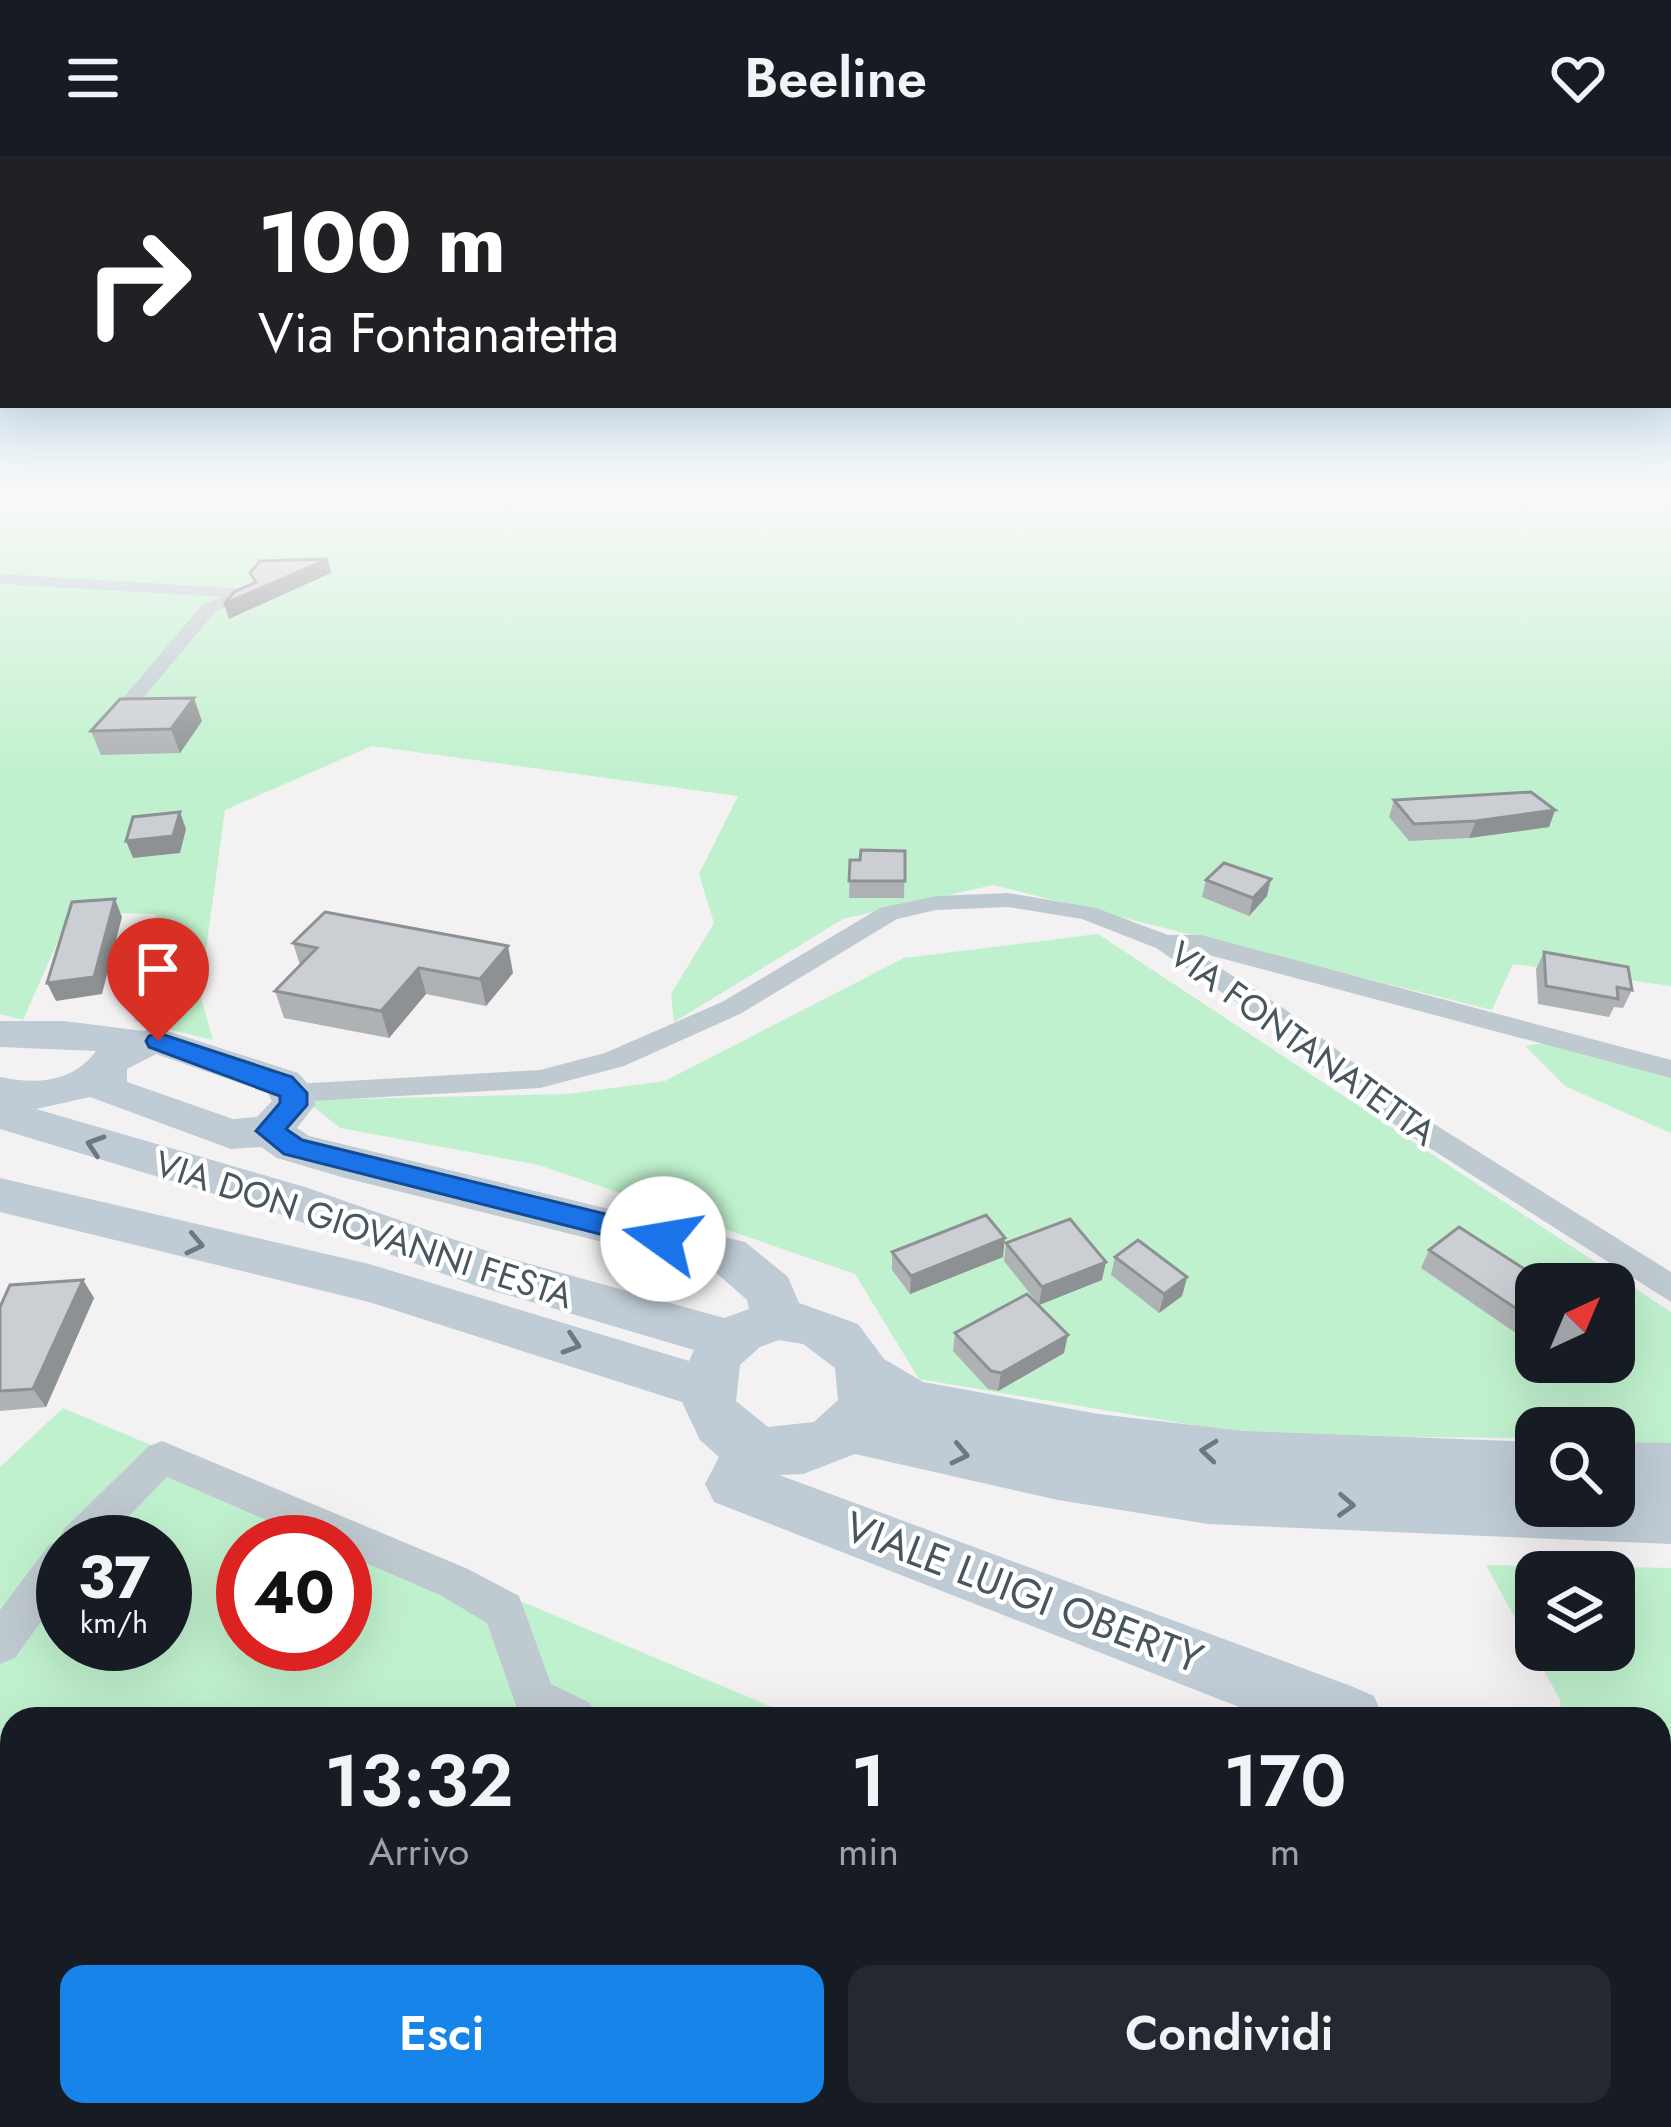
<!DOCTYPE html>
<html lang="it">
<style>
:root{--surface:#171b24;--page:#242831;--text:#f1f3f6;--muted:#9ea1a6;--accent:#1684e8}
body{margin:0;font-family:Jost,sans-serif;background:var(--page);color:var(--text);height:100vh;display:flex;flex-direction:column;font-size:45px;white-space:nowrap}
*{box-sizing:border-box;margin:0}
p{font-size:39px;color:var(--muted)}
.icon{flex:none;width:66px;height:66px;fill:none;stroke:currentColor;stroke-width:2;stroke-linecap:round;stroke-linejoin:round}
.map{position:relative;flex:1;overflow:hidden}
.sheet{position:absolute;left:0px;top:1551px;width:1671px;height:420px;display:flex;flex-direction:column;background:var(--surface);border-radius:36px 36px 0 0;box-shadow:0 12px 48px #0002}
.sheet>*{flex:none}
.banner{position:absolute;left:0px;top:0px;width:1671px;height:252px;box-shadow:0 12px 48px #0002;background:#202124;color:#fff;overflow:hidden}
.needle{width:78px;rotate:44deg}
.tools{position:absolute;left:1515px;top:1107px;display:grid;gap:24px}
.tools a{display:grid;place-items:center;width:120px;height:120px;border-radius:24px;background:var(--surface);box-shadow:0 12px 48px #0002;font-size:60px}
.speed{position:absolute;left:36px;top:1359px;display:flex;gap:24px;font-size:60px;font-weight:700;text-align:center}
.speed>*{display:grid;place-content:center;width:156px;height:156px;border-radius:50%;background:var(--surface);box-shadow:0 12px 48px #0002;line-height:1}
.speed small{font-size:30px;font-weight:400}
.speed .limit{border:18px solid #d22;background:#fff;color:#111}
.pin{position:absolute;display:grid;place-items:center;width:102px;height:102px;color:#fff;margin:-123px -51px;border-radius:50% 50% 50% 0;rotate:-45deg;box-shadow:0 0 12px #0007}
.pin .icon{rotate:45deg}
.me{position:absolute;width:132px;margin:-66px;rotate:283deg;stroke-linejoin:round;filter:drop-shadow(0 0 9px #0008)}
.turn{display:flex;align-items:center;gap:42px;height:252px;padding:0 60px;font-size:54px}
.turn .icon{width:156px;height:156px;stroke-width:2.5}
.turn b{display:block;font-size:84px;line-height:102px}
.eta{display:flex;justify-content:space-evenly;align-items:center;height:204px;text-align:center}
.eta b{font-size:72px;font-weight:600;line-height:84px}
.action{display:flex;gap:24px;margin-top:auto;padding:24px 60px}
.action a{flex:1;height:138px;border-radius:24px;background:var(--accent);color:#fff;font-size:48px;font-weight:600;line-height:138px;text-align:center}
.action a+a{background:var(--page);color:var(--text)}
header{display:flex;justify-content:space-between;align-items:center;height:156px;padding:0 60px;background:var(--surface);font-size:54px;font-weight:600}
.map>svg:first-child{display:block}
</style>
<header><svg class="icon" aria-label="menu" viewBox="0 0 24 24"><path d="M4 6h16M4 12h16M4 18h16"/></svg>Beeline<svg class="icon" aria-label="heart" viewBox="0 0 24 24"><path d="M12 20l-8-8c-3-5 5-10 8-4 3-6 11-1 8 4z"/></svg></header>
<div class="map">
<svg width="1671" height="1971" viewBox="0 0 1671 1971">
<rect width="100%" height="100%" fill="#f3f1f1"/>
<path fill="#c0f1ce" fill-rule="evenodd" d="M0 341H1671V830L1513 808 1492 854 993 729 843 763 674 866 671 838 714 767 699 718 738 640 372 590 225 654 200 838 213 884 134 865 156 758 71 756 23 864 0 858Z
M1098 778 1671 1156V1290L1614 1287V1272H1536V1282L1258 1280 919 1223 855 1118 539 1009 340 972 305 944 568 938 665 925 904 802ZM1536 1128H1614V1206H1536Z
M1549 886 1671 918V977L1565 930 1525 890Z
M63 1252 800 1563H12V1959H1484L1485 1971H0V1311ZM63 1386H165V1488H63ZM243 1386H345V1488H243Z
M1486 1409 1671 1412V1971H1594L1593 1959H1659V1563H1562L1560 1544ZM1536 1416H1614V1494H1536Z"/>
<g fill="none" stroke-linecap="round" stroke-linejoin="round">
<path fill="#bfcad0" fill-rule="evenodd" d="M0 418 248 433 256 438 215 456 114 577 107 579 97 573 100 569 203 448 222 441 0 428Z
M1008 737 1096 752 1168 779H1201L1671 904V922L1194 795 1286 854 1423 961 1671 1116V1146L1403 975 1266 866 1156 792 1082 763 1008 751 936 754 897 763 740 858 624 910 540 932 294 946 280 937 294 928 540 914 605 897 722 846 880 752 936 740Z
M162 1285 468 1413 519 1440 551 1528 590 1547 596 1563H528L519 1558 487 1467 440 1439 345 1398V1386H317L167 1321 104 1386H63V1435L15 1502 0 1508V1454L49 1389 58 1385 64 1373 149 1290Z
M0 1600 12 1605V1652L0 1647Z
M12 1796V1857L0 1862V1801Z
M141 1959H197L192 1971H136Z
M630 1959H703L708 1971H635Z
M1428 1959H1482L1481 1971H1427Z"/>
<path fill="#bfcbd5" fill-rule="evenodd" d="M0 865H64L143 875 158 872 298 917 316 937 315 949 297 972 309 980 745 1086 788 1121 799 1147 858 1168 884 1203 923 1226 1099 1258 1243 1275 1536 1286V1350H1614V1286L1671 1287V1388L1208 1368 1058 1344 855 1298 803 1318 779 1319 1351 1530 1374 1540 1384 1563H1270L714 1346 705 1328 719 1301 700 1284 682 1246 369 1146 0 1056V1022L369 1108 689 1205 694 1194 474 1129 271 1055 0 973V921C36 929 74 926 96 895L0 891ZM156 898 268 937 272 945 257 961 233 963 127 926V913ZM90 941 231 993 261 991 277 1002 345 1022 712 1113 747 1144 749 1153 724 1162 501 1100 305 1031 36 953ZM779 1184 803 1188 835 1212 838 1244 814 1266 768 1271 736 1245 740 1209 760 1191Z
M1478 1959H1558L1559 1971H1478Z"/>
</g>
<path fill="#afb2b5" d="M202 565 180 597 101 599 91 575Z
M1394 644 1555 654 1549 671 1469 682 1409 685 1389 661Z
M905 695 904 742H849L850 704H860Z
M1206 724 1267 740 1249 760 1202 741Z
M293 787 513 817 486 850 426 838 389 882 284 862 275 835 300 809Z
M1544 796 1632 834 1623 852 1614 851 1609 861 1538 848 1536 813Z
M1006 1087 1102 1124 1039 1149 1004 1105Z
M1429 1094 1548 1128 1536 1175 1526 1184 1421 1112Z
M892 1096 1003 1101 910 1138 892 1114Z
M1115 1101 1187 1121 1182 1140 1159 1157 1111 1119Z
M83 1124 94 1142 46 1251 0 1255V1151Z
M955 1177 1064 1197 998 1235 988 1233 953 1195Z"/>
<path fill="#8e9194" d="M328 403 331 417 229 463 224 448Z
M194 542 202 565 180 597 171 573Z
M1555 654 1549 671 1469 682 1476 665Z
M180 656 186 673 180 697 133 702 126 685Z
M1271 723 1267 740 1249 760 1253 742Z
M115 743 122 761 102 838 56 845 47 827Z
M508 790 513 817 486 850 480 823Z
M419 812 426 838 389 882 381 855Z
M1005 1082 1003 1101 910 1138 911 1120Z
M1106 1106 1102 1124 1039 1149 1042 1131Z
M1187 1121 1182 1140 1159 1157 1164 1138Z
M83 1124 94 1142 46 1251 33 1233Z
M1536 1166V1175L1526 1184Z
M1068 1179 1064 1197 998 1235 1001 1217Z"/>
<path fill="#cbcfd3" stroke="#8e9194" stroke-width="3" d="M328 403 224 448 234 436 256 426 250 417 260 405Z
M194 542 171 573 91 575 120 543Z
M1531 636 1555 654 1476 665 1414 668 1394 644Z
M180 656 173 680 126 685 133 661Z
M861 694 905 695V725H849L850 704H860Z
M1224 707 1271 723 1253 742 1206 724Z
M115 743 94 821 47 827 72 746Z
M325 756 508 790 480 823 419 812 381 855 275 835 317 792 293 787Z
M1544 796 1628 811 1632 834 1617 831 1618 843 1546 830Z
M986 1059 1005 1082 911 1120 892 1096Z
M1070 1063 1106 1106 1042 1131 1006 1087Z
M1459 1071 1548 1128H1536V1166L1429 1094Z
M1138 1084 1187 1121 1164 1138 1115 1101Z
M83 1124 33 1233 0 1235V1151L10 1129Z
M1027 1138 1068 1179 1001 1217 991 1215 955 1177Z"/>
<defs><path id="oneway-chevron" d="M-2-3.5L2.5 0L-2 3.5" fill="none" stroke-width="1.6" stroke-linecap="round" stroke-linejoin="round" transform="scale(3)"/></defs>
<g stroke="#6c7982">
<use href="#oneway-chevron" transform="translate(95 989) rotate(-162)"/>
<use href="#oneway-chevron" transform="translate(195 1088) rotate(12)"/>
<use href="#oneway-chevron" transform="translate(572 1188) rotate(18)"/>
<use href="#oneway-chevron" transform="translate(1209 1295) rotate(-174)"/>
<use href="#oneway-chevron" transform="translate(960 1298) rotate(12)"/>
<use href="#oneway-chevron" transform="translate(1346 1349) rotate(3)"/>
</g>
<linearGradient id="sky" x2="0" y2="1"><stop stop-color="#83c6ea"/><stop offset="0.55" stop-color="#faf9f9"/><stop offset="1" stop-color="#faf9f9" stop-opacity="0"/></linearGradient>
<rect width="1671" height="617" fill="url(#sky)"/>
<path fill="#1a73e8" stroke="#114b97" stroke-width="3" d="M158 877 292 921 307 937V949L286 973 302 984 663 1072 674 1075 678 1083 674 1091 663 1094 284 998 256 975 280 947V940L149 891 146 885 149 880Z"/>
<g text-anchor="middle" stroke-width="9" stroke-linejoin="round" paint-order="stroke">
<g font-size="36" fill="#48565f" stroke="#fff">
<text transform="translate(1303 887) rotate(36)" y="13">VIA FONTANATETTA</text>
<text transform="translate(364 1073) rotate(18)" y="13">VIA DON GIOVANNI FESTA</text>
</g>
<g font-size="42" fill="#48565f" stroke="#fff">
<text transform="translate(1024 1436) rotate(21)" y="15">VIALE LUIGI OBERTY</text>
</g>
</g>
</svg>
<div class="tools">
<a><svg class="needle" viewBox="-14 -14 28 28"><path d="M0-13l5 13h-10z" fill="#e53935"/><path d="M0 13l5-13h-10z" fill="#9ea1a6"/></svg></a>
<a><svg class="icon" aria-label="search" viewBox="0 0 24 24"><circle cx="10" cy="10" r="6"/><path d="M15 15l6 6"/></svg></a>
<a><svg class="icon" aria-label="layers" viewBox="0 0 24 24"><path d="M12 4l9 5-9 5-9-5zM3 14l9 5 9-5"/></svg></a>
</div>
<div class="speed"><div>37<small>km/h</small></div><div class="limit">40</div></div>
<div class="pin" style="left:158px;top:885px;background:#d93025"><svg class="icon" aria-label="arrive" viewBox="0 0 24 24"><path d="M6 21V4h12l-3 4 3 4H6"/></svg></div>
<svg class="me" style="left:663px;top:1083px" viewBox="-20 -20 40 40"><circle r="19" fill="#fff"/><path d="M0-13L10 11 0 6-10 11z" fill="#1a73e8"/></svg>
<div class="banner">
<div class="turn"><svg class="icon" aria-label="right" viewBox="0 0 24 24"><path d="M7 20v-9h11M14 6l5 5-5 5"/></svg><div><b>100 m</b>Via Fontanatetta</div></div>
</div>
<section class="sheet">
<div class="eta">
<div><b>13:32</b><p>Arrivo</p></div>
<div><b>1</b><p>min</p></div>
<div><b>170</b><p>m</p></div>
</div>
<div class="action"><a>Esci</a><a>Condividi</a></div>
</section>
</div>
